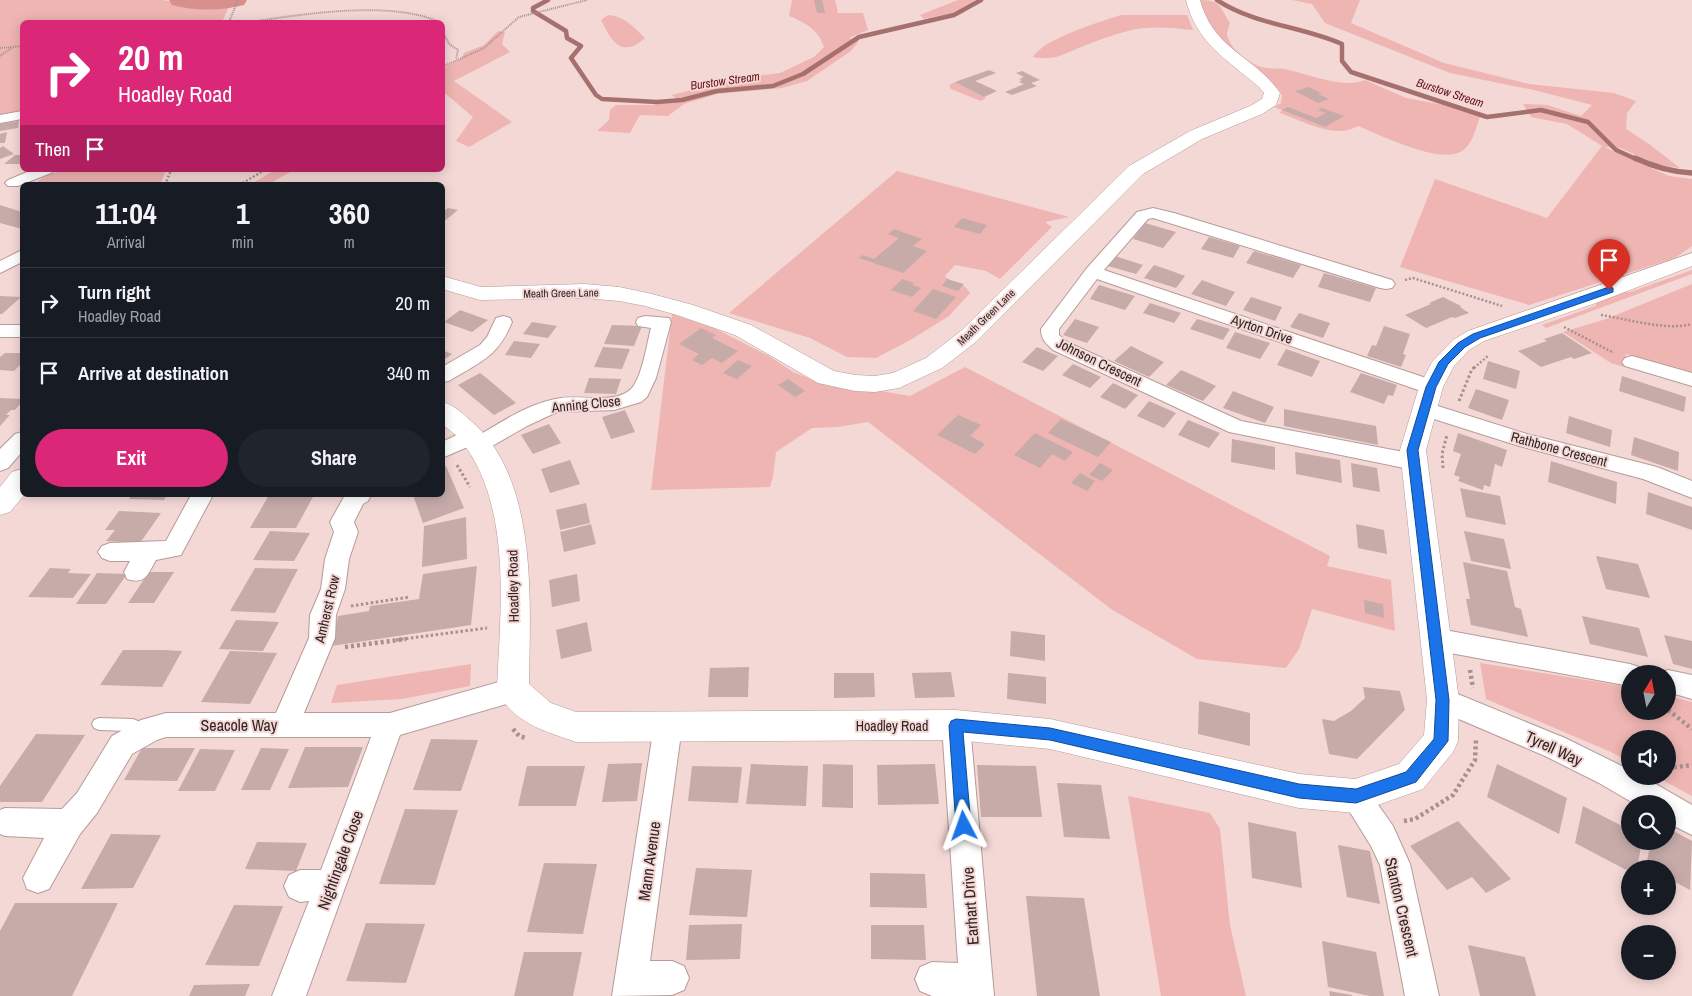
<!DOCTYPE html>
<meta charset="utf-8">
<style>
:root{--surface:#171b24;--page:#20242c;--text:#f1f3f6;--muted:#9ea1a6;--line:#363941;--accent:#db2777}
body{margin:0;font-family:"Archivo Narrow",sans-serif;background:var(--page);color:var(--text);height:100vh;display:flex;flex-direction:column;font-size:19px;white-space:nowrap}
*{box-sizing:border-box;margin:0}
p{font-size:16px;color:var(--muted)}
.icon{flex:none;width:28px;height:28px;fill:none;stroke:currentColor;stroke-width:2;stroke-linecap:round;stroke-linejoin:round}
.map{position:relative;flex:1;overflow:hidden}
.sheet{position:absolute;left:20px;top:182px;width:425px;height:315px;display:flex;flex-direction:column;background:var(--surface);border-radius:8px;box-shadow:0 2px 12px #0003}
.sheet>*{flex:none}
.guide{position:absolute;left:20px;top:20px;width:425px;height:152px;border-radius:8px;box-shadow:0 2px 12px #0003;background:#db2777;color:#fff;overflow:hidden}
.needle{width:32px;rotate:10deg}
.tools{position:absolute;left:1621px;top:665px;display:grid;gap:10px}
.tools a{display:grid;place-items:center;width:55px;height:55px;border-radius:50%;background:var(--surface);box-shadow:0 2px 12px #0003;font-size:25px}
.pin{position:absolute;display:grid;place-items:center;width:42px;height:42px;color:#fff;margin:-51px -21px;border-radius:50% 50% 50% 0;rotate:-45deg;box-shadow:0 0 5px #0007}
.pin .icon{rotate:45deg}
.me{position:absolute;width:55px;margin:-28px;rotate:356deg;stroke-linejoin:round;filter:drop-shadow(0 0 4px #0008)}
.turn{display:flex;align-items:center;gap:18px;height:105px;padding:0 15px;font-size:22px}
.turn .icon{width:65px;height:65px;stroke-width:2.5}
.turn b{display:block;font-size:35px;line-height:42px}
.then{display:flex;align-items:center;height:48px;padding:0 15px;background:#0003;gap:10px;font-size:19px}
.eta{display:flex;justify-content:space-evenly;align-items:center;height:85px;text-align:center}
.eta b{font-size:30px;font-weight:700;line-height:35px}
.action{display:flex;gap:10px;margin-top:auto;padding:10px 15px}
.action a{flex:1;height:58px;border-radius:30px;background:var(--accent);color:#fff;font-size:20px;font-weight:700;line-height:58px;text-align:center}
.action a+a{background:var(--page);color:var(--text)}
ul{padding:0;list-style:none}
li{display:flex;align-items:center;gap:15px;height:70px;padding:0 15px;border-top:1px solid var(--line)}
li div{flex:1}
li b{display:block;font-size:19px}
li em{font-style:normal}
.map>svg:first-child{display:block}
</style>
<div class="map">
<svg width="1692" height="996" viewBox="0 0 1692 996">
<rect width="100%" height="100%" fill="#f4d8d6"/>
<path fill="#eeb5b2" d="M0 0H163L193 6 210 7 230 4 222 22H22V112L0 115Z
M792 0H835L838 13H863L868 30 849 38 859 41 851 51 807 81 782 88 717 94 684 104 668 116 640 115 630 133 597 131 609 120 610 110 616 105H652L679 101 672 95 739 78 780 73 814 57 824 47C818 29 806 23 789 16Z
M958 0H975L953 13 924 19 920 15Z
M1197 0C1221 0 1218 4 1230 23 1229 27 1227 30 1227 34 1229 49 1252 66 1266 68 1274 69 1282 68 1289 70 1311 75 1344 89 1365 80L1406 98 1444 105 1480 117C1476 128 1472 145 1462 151 1440 165 1380 135 1358 126 1335 140 1303 121 1280 113L1282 110 1274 107 1281 103 1282 96 1280 92 1209 28Z
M1292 0H1360L1351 23 1444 63 1529 84 1614 93 1636 101 1627 113 1626 129 1649 144 1680 168 1659 165 1620 148 1604 147 1669 176 1692 179V246L1675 258 1529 305 1400 267 1435 179 1547 218 1602 146 1567 124 1531 117 1523 104 1547 105 1581 116 1592 105 1534 90 1450 73 1325 23 1312 4Z
M608 15C624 16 634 27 645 38 622 59 611 41 601 20Z
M1121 15H1187L1193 30C1172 28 1149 25 1128 31 1112 35 1096 41 1081 47 1061 55 1055 61 1033 57 1043 39 1099 22 1121 15Z
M498 31 505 32 502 44 510 52 454 81 512 122 469 147 456 141 473 117 446 94H443V69L462 58 464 53 484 45Z
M955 82 984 97 986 98 981 101 951 89 949 85Z
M64 170H166L160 185H40L38 181 49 174Z
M275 170H294L267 185H250Z
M897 171 1069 217 1045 222 1052 227 1000 279 986 271 955 265 945 276C953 285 961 279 970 293L949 316 912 339 876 358 847 357 810 338 729 313Z
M1692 270V274L1546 328 1542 325 1595 306 1601 295 1611 291 1630 292Z
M1692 284V374L1626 354 1624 367 1611 363 1563 332 1606 319Z
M672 314 714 328 769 356 793 372 826 385 869 389 910 396 965 367 1330 556 1327 566 1391 580 1395 631 1312 609 1299 649 1286 668 1197 659 1111 609 868 422 837 427 812 428 776 452 773 476 770 487 651 490Z
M1480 663 1630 687V711H1668V696L1692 702V796L1655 776H1668V739H1630V762L1611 752 1486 699Z
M471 664 470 686 402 699 331 703 337 685Z
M1128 796 1210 813 1220 829 1230 925 1246 996H1161Z"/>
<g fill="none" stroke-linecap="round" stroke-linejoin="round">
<path stroke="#a5706d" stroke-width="4.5" d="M548 0 533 8V11L566 31 567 38 581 46 571 58 596 95 602 99 657 102 682 100 717 91 773 86 803 74 859 37 954 15 981 0
M1217 0C1255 25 1301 26 1342 44V61L1351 72 1487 117 1541 110 1588 122 1616 150 1638 160"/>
<path stroke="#a5706d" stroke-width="5.5" d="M1635 158C1654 167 1671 172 1692 173"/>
<path fill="#d7908c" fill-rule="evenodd" d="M169 0H247L244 5C220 11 195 11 172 5Z"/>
</g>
<path fill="#c6aba9" d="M814 0H822L825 13H817Z
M989 70 996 73 975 81 997 91 984 97 955 82Z
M1022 71 1040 80 1031 83 1037 86 1012 95 1005 92 1024 84 1019 82 1022 80 1019 79 1024 77 1016 73Z
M1309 87 1321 93 1318 94 1329 99 1318 103 1295 91Z
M1288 107 1316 118 1326 113 1318 110 1322 108 1344 116 1325 127 1282 110Z
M19 121 18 128 0 131V124Z
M7 132 5 143H0V134Z
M3 146 14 154 0 159V148Z
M15 155H22V164H4Z
M0 205 22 212V229L0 223Z
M448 208 458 210 442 223V212Z
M962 218 987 225 980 234 954 227Z
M1145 223 1176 232 1163 248 1133 239Z
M894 229 922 239 913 246 927 251 903 273 859 258 863 255 874 259 899 238 888 234Z
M1209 237 1240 246 1233 258 1201 249Z
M1254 251 1301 265 1293 278 1246 263Z
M1115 256 1143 265 1136 274 1108 266Z
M1154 265 1169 270 1185 276 1176 288 1144 278Z
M1324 273 1376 288 1370 302 1318 287Z
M902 279 914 283 912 285 921 288 912 297 891 290Z
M947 279 964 284 958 291 942 286Z
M1202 280 1218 286 1235 292 1226 306 1191 294Z
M1099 285 1135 296 1125 310 1090 299Z
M933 289 956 297 936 319 913 311Z
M0 296 21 297 2 314H0Z
M1251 297 1282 307 1275 321 1243 310Z
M1443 297 1461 306 1460 307 1469 313 1455 318 1452 317 1426 328 1405 315 1431 304 1429 303Z
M1150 303 1181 313 1174 323 1143 313Z
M460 310 488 320 472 332 444 322Z
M1299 313 1330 323 1323 338 1290 327Z
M1075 319 1099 327 1087 343 1063 335Z
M1197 319 1230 329 1223 340 1190 329Z
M532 322 557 326 548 338 523 334Z
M612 325 642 326 634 346 604 344Z
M1384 326 1410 334 1403 354 1406 355 1401 367 1367 356 1372 345 1376 346Z
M701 328 716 335 712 338 738 351 722 363 712 358 702 365 692 360 699 354 679 344Z
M1235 332 1270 343 1260 359 1226 348Z
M1562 333 1592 353 1574 359 1571 357 1541 367 1518 351 1547 341 1544 339Z
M514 341 540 344 531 358 505 355Z
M1131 346 1145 353 1164 362 1149 377 1114 361Z
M603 347 630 349 622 369 594 367Z
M1037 347 1058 356 1043 371 1022 362Z
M1286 349 1320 361 1312 377 1277 365Z
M442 350 452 354 442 361Z
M5 353H22V363L14 371 0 370V357Z
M738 360 752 366 737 379 723 373Z
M1488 361 1520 371 1516 389 1483 379Z
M1073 364 1101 377 1090 388 1062 375Z
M1181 370 1197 377 1216 386 1203 401 1166 385Z
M480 373 489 380 516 403 494 415 458 385Z
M1361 373 1397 385 1393 396 1388 395 1384 404 1350 392Z
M1622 376 1686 397 1684 412 1619 391Z
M589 378 621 379 616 394 584 393Z
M788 379 805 391 795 397 778 385Z
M1113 383 1138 395 1125 409 1100 397Z
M1476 389 1509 400 1502 420 1468 408Z
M1233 391 1274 407 1265 423 1223 408Z
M0 398 22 399V402L15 410H11L6 415H10L0 426Z
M1149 401 1176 413 1164 428 1137 416Z
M1284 409 1376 426 1378 445 1284 426Z
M625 410 635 432 611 439 602 417Z
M958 415 981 425 970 436 985 444 975 454 937 435Z
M1569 416 1612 430 1610 447 1566 433Z
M1061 419 1111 442 1098 457 1048 433Z
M1188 420 1220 433 1209 448 1178 435Z
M549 424 561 443 533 454 521 435Z
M1035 433 1073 452 1065 461 1052 454 1040 468 1014 455Z
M1458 433 1507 450 1502 467 1495 464 1490 487 1484 485 1483 490 1458 481 1460 477 1454 475 1461 454 1453 451Z
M1634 437 1679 452 1678 471 1631 455Z
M1232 439 1275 447V470L1231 462Z
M1295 452 1340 460 1342 483 1296 474Z
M570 460 580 484 550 493 541 469Z
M1551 461 1617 482 1616 504 1548 482Z
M1100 463 1113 470 1102 481 1089 475Z
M1351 463 1377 468 1380 492 1353 487Z
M446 466 464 508 423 523 413 495H442V467Z
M1080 473 1095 481 1087 491 1071 483Z
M1460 488 1500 496 1506 525 1466 517Z
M1648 492 1692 507V530L1646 514Z
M132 495H167L164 500 129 499Z
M269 495H314L296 528H250Z
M586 503 590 523 560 530 556 510Z
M119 511 161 513 140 543 106 541 115 530H105Z
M466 517 467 559 422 567 424 526Z
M591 524 596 544 564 552 560 532Z
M1356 524 1384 530 1387 554 1358 548Z
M270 531 310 533 294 561 253 560Z
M1464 531 1504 539 1511 569 1471 561Z
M1596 556 1638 564 1650 598 1606 589Z
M1463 562 1507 571 1515 607 1521 609 1528 637 1471 625 1466 599H1470Z
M477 566 471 625 331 646 338 616 369 611 370 606 419 599 423 574Z
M50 568 71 569 68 573 91 574 73 598 28 597Z
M255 568 298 569 275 613 230 611Z
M149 572H174L154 603H128Z
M97 573 127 574 106 604H76Z
M577 574 580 601 552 607 549 580Z
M1364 600 1383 604 1384 618 1365 613Z
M1582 616 1639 628 1648 657 1590 644Z
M236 620 279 622 263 651 219 649Z
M587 622 592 651 561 659 556 630Z
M1011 631 1045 635V661L1010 656Z
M1664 635 1692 641V669L1673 664Z
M123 650H164L182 651 162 687 100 685Z
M230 651 277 653 250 704 201 702Z
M749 667 748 697H708L710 668Z
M951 672 955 697 915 698 912 673Z
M834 673H874L875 697 834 698Z
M1008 673 1046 677V704L1007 699Z
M1363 687 1400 691 1405 710 1357 759 1329 754 1322 719 1334 721 1351 711 1365 698Z
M1199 701 1250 713V746L1198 734Z
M36 734 85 735 42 802H0V786Z
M431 739 478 740 461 791 413 790Z
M305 747H363L348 787 288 788Z
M142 748H195L177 781 124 780Z
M261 748 289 749 270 790H241Z
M200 749 235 750 215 791H178Z
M642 763 637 801 602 802 608 764Z
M751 764 808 766 806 806 746 804Z
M823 764 853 765V808L822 807Z
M935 764 939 804 878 805 877 765Z
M1497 764 1567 798 1559 834 1487 797Z
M977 765 1036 766 1042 817H981Z
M527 766H585L576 806H518Z
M692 766 742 767 738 803 688 801Z
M1057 783 1101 785 1110 839 1064 837Z
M1583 806 1630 830V841H1642L1637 869H1630V872L1575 843Z
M405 809 458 810 435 885 379 884Z
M1458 821 1511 879 1486 893 1472 877 1447 890 1410 846Z
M1248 822 1296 832 1302 888 1252 878Z
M1668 828 1692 841 1690 890 1668 878V869H1651L1646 866 1651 841H1668Z
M111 834 161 835 133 888 81 889Z
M257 842 307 843 296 871 245 869Z
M1338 845 1370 851 1380 904 1347 897Z
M544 863 597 864 583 934 527 932Z
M696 868 752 870 747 917 689 915Z
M870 873 925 874 927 908 870 907Z
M1026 896 1084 898 1100 996H1037Z
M15 903H118L72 996H0V931Z
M234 905 283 906 259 966 205 965Z
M366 923 425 924 406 983 346 981Z
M742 924 740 959 686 960 689 925Z
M871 925H924L926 960 871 959Z
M1322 941 1376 952 1384 996H1370L1328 987Z
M1468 945 1525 957 1536 996H1480Z
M524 952H582L573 996H514Z
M250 984 245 996H189L194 985Z
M1329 991 1352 995V996H1330Z"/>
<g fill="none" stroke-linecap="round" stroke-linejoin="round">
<defs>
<path id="service" d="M99 718 133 719 138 721 144 736 142 740 137 742 132 740 128 731 99 730 94 728 92 724 94 720Z"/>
<path id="minor" d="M22 111V119L0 123V115Z
M32 170H54L51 173 18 186H8L5 183 8 180Z
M1153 208 1174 213 1392 280 1395 284 1392 288 1386 289 1380 288 1153 218 1148 219 1104 270 1438 382 1441 387 1438 392 1431 394 1424 392 1097 279 1059 329V335L1067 342 1241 421 1414 454 1422 457 1425 462 1422 467 1414 470 1229 432 1053 350C1046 343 1041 340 1041 329L1087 268 1137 212Z
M22 250V262L0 273V261Z
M503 316 510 318 512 322C498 357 480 362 449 381L442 382V367L480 345 487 337 496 318Z
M645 316 669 318 671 322 656 378 647 397 641 402 614 410 557 412 527 426 487 449 479 451 471 449 470 446 442 458V442L465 431 472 429 479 431 481 434C506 419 532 402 561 398 580 395 616 404 631 389 642 378 647 343 651 328L638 326 636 322 638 318Z
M0 325H22V337H0Z
M1632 356 1692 373V386L1625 366 1622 362 1625 358Z
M1425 402 1527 434 1657 467 1692 481V498L1643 479 1516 445 1418 414 1415 409 1418 404Z
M22 432V452L8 468 0 471V449L15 434Z
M191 495H213L181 555 156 560C148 574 146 585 127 579L124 572 130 561H110L102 558 98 552 102 546 110 543 166 541Z
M345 495H371L368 501 363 504 354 522 358 532 349 559 345 589 336 615 335 638 304 713H390L513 678 522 682 526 690 522 698 513 702 400 735 306 996H272L309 901 300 902 289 897 284 886 289 875 300 870H321L371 737H166L157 740 132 754 97 813 80 834 49 889 38 893 27 889 23 878 44 838 5 836 0 834V810L5 808 62 809 77 793 112 736 141 720 166 713H276L309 638 310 615 321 589 325 559 334 532 330 522Z
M1434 628 1630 664 1639 667 1643 674H1630V686L1434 650 1425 647 1421 639 1425 631Z
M1668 670 1692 675V699L1668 692V674H1658Z
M1443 688 1565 738 1630 770V776H1642L1692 805V835L1668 823V804H1635L1599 783 1545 756 1433 708 1430 700 1433 692Z
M956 713 966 716 970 725 994 996H932L920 991 915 979 920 967 932 962 958 963 942 725 946 716Z
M668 714 678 717 682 726 650 961H672L684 966 689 978 684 990 672 995 612 996 654 726 658 717Z
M1355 782 1365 786 1393 826 1410 864 1439 996H1405L1380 865 1371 846 1340 796 1345 786Z"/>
<path id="tertiary" d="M1186 0H1200C1214 51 1254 55 1280 93L1276 105 1262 114 1202 139 1143 174 977 341 942 368 899 388 875 392 855 391 818 383 735 335 677 315 645 306 619 301 585 298 480 300 442 289V276L481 287 585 284 619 287 648 293 693 305 751 325 834 371 855 375 875 376 893 373 926 358 961 331 1129 166 1190 131 1250 106 1262 99 1264 93 1259 87C1228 60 1196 43 1186 0Z
M1692 253V266L1596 303 1484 341 1469 350 1454 366 1443 387 1426 450 1459 700 1458 741 1453 752 1423 789 1355 813 1299 808 1050 749 956 740 576 742C545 731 512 723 497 690 500 613 513 507 462 442 457 435 449 430 442 424V402C454 405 462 413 471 421 539 479 530 603 529 684L551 703 576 712 956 710 1050 719 1299 774 1355 779 1399 764 1424 735 1427 700 1400 450 1419 387 1432 362 1453 340 1468 331Z
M22 469 24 495 10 512 0 515V487L12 472Z"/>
</defs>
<use href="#service" stroke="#b59b99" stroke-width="2"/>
<use href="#minor" stroke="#b59b99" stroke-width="2"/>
<use href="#tertiary" stroke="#b59b99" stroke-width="1"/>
<path stroke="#a69190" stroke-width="2" stroke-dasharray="1 1" stroke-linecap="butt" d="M229 22 238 0
M251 22C303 14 391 0 439 22
M442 30 449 44 458 50 456 59
M0 48 12 47
M0 56 13 47 22 46
M442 67 484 48 519 17 587 0"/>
<path stroke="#a69190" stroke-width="2.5" stroke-dasharray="2 2" stroke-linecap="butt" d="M165 185 171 170
M239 185 265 170
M1405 280 1413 278 1502 306
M1601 315C1628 319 1666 331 1692 324
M1564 327 1614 353
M1474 368 1489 355"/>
<path stroke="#a69190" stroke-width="3" stroke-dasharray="2.5 2.5" stroke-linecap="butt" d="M1459 401 1472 369 1475 367
M457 465 470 487
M1443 468 1442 454 1447 435
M351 606 410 597
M396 640 487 628"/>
<path stroke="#a69190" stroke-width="4.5" stroke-dasharray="3 3" stroke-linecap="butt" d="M345 647 406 639
M1470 670 1473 688
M1668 710 1692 729
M513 729 519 736 526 738
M1668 768 1692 765
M1404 821 1415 819 1453 795 1475 760 1476 739"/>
<use href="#service" fill="#fff" fill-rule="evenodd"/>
<use href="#minor" fill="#fff" fill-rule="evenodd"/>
<use href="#tertiary" fill="#fff" fill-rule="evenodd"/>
</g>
<path fill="#1a73e8" stroke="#114b97" d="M1609 287 1613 288V292L1480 338 1465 347 1448 364 1436 387 1418 450 1449 700 1448 741 1416 782 1356 803 1299 798 1050 740 963 732 971 826 969 831 964 833 958 831 956 826 949 726 951 721 956 719 1050 728 1299 784 1356 789 1406 772 1434 739 1436 700 1407 450 1426 387 1439 362 1458 343 1473 334Z"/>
<g text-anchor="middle" stroke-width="4" stroke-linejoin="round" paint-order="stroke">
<g font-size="11" fill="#2f2524" stroke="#f4d8d6">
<text transform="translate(561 293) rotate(-1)" y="4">Meath Green Lane</text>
<text transform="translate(986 317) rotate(-44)" y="4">Meath Green Lane</text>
</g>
<g font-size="12" font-style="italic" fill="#661118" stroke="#f4d8d6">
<text transform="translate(725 81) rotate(-8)" y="4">Burstow Stream</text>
<text transform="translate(1450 93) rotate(18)" y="4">Burstow Stream</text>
</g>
<g font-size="14" fill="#2f2524" stroke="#f4d8d6">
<text transform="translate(1262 329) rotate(19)" y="5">Ayrton Drive</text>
<text transform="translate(1099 362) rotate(26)" y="5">Johnson Crescent</text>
<text transform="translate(586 404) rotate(-6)" y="5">Anning Close</text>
<text transform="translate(1559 449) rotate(15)" y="5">Rathbone Crescent</text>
<text transform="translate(513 586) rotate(-91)" y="5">Hoadley Road</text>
<text transform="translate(327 609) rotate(-77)" y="5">Amherst Row</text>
<text x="892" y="731">Hoadley Road</text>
</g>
<g font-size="16" fill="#2f2524" stroke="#f4d8d6">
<text x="239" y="731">Seacole Way</text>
<text transform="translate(1554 748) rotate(25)" y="6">Tyrell Way</text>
<text transform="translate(340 860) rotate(-70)" y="6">Nightingale Close</text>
<text transform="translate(649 861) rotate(-82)" y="6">Mann Avenue</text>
<text transform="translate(970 906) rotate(-94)" y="6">Earhart Drive</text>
<text transform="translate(1402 907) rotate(77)" y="6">Stanton Crescent</text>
</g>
</g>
</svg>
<div class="tools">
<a><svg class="needle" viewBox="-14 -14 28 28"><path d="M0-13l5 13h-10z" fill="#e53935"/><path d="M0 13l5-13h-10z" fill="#9ea1a6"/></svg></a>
<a><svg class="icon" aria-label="sound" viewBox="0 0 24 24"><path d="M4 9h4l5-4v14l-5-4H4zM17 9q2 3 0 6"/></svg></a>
<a><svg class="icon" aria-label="search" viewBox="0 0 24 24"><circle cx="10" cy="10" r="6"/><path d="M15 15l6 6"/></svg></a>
<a>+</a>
<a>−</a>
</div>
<div class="pin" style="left:1609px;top:290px;background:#d93025"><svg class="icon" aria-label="arrive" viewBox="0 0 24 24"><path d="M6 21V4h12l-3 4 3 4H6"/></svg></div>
<svg class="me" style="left:964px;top:826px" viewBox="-20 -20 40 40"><path d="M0-17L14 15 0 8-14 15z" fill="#1a73e8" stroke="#fff" stroke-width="4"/></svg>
<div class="guide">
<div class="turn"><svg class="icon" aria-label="right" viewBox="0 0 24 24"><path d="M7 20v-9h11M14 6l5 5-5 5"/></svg><div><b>20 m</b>Hoadley Road</div></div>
<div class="then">Then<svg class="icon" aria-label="arrive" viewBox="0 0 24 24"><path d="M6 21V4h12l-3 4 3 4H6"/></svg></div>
</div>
<section class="sheet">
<div class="eta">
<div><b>11:04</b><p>Arrival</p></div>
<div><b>1</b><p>min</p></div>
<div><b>360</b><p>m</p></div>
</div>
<ul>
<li><svg class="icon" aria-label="right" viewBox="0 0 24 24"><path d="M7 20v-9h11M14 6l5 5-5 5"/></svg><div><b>Turn right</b><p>Hoadley Road</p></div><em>20 m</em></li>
<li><svg class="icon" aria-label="arrive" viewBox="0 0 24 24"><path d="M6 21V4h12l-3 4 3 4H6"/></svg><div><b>Arrive at destination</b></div><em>340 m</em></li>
</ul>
<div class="action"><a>Exit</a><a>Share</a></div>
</section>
</div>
